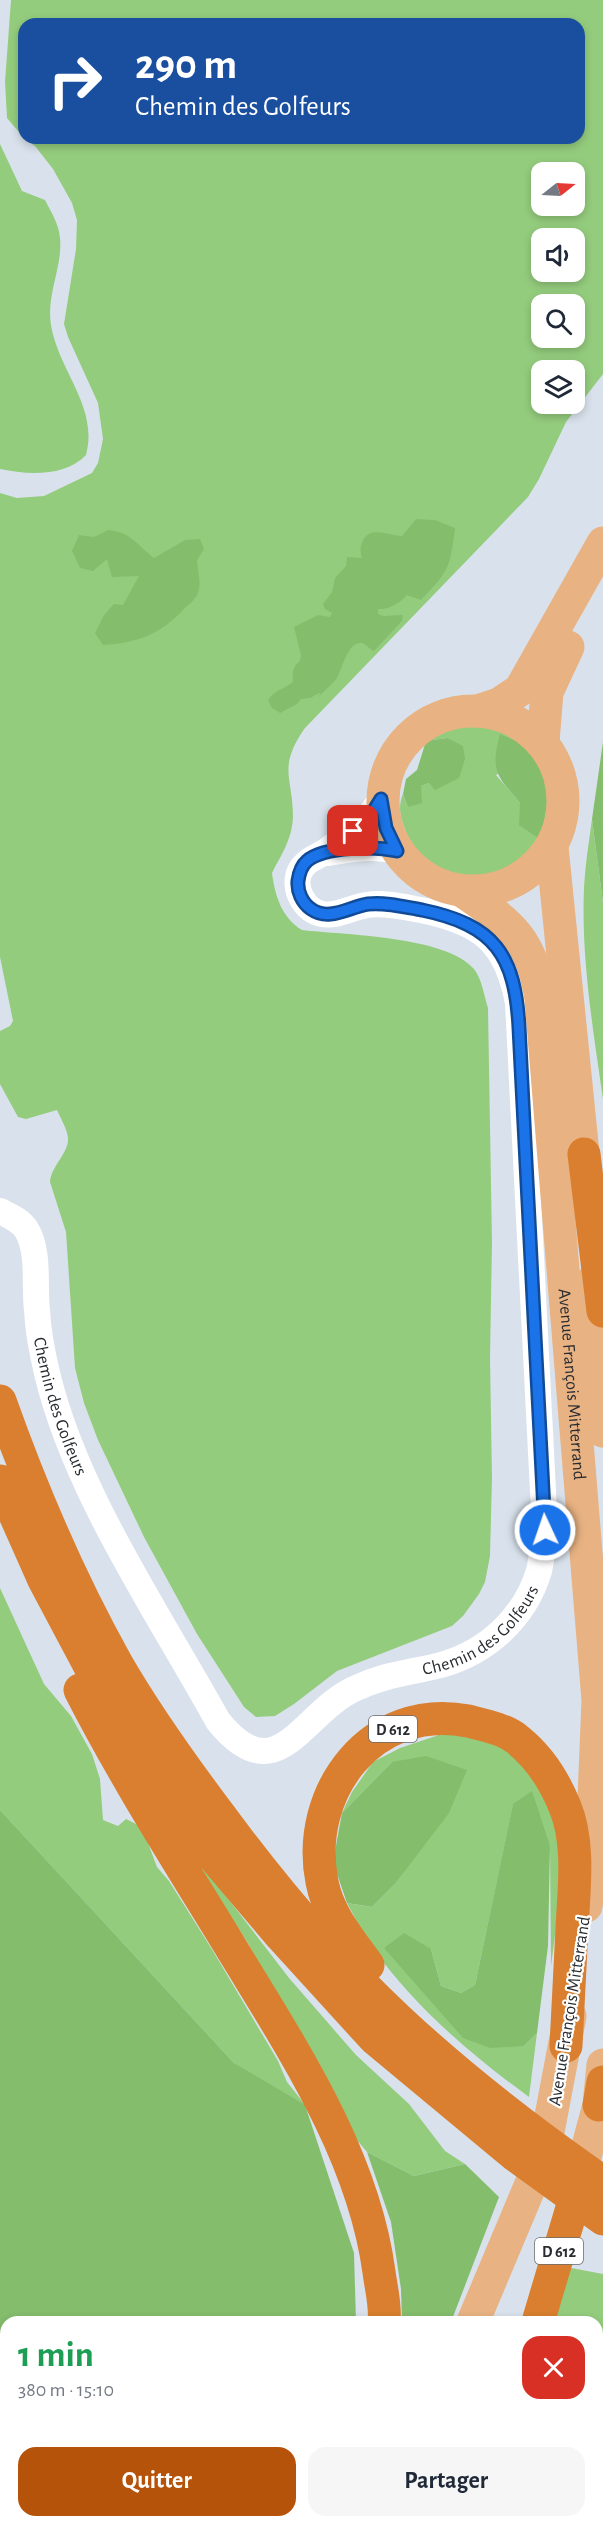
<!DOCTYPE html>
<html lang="fr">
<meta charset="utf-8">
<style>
:root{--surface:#fff;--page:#f6f6f7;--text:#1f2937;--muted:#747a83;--accent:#b45309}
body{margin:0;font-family:"Alegreya Sans",sans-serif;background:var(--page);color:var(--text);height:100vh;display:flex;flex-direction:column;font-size:22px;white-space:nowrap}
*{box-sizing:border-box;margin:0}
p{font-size:20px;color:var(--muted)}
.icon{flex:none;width:33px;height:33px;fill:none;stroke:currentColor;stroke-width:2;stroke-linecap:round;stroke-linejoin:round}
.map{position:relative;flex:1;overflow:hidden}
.sheet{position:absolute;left:0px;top:2316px;width:603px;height:212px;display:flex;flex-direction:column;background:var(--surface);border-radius:18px 18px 0 0;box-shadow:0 3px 9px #0003}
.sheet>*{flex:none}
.hud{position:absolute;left:18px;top:18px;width:567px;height:126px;border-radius:18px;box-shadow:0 3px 9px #0003;background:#1a4fa0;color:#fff;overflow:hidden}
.needle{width:39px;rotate:72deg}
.tools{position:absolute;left:531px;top:162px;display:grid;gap:12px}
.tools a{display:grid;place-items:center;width:54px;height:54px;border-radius:12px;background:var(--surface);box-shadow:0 3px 9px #0003;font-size:30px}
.pin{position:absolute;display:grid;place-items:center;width:51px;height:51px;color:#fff;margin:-26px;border-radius:12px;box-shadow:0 3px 9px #0006}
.me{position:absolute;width:66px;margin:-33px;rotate:357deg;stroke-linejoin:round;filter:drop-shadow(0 0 4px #0008)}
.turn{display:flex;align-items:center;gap:21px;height:126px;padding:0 18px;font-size:27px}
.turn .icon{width:78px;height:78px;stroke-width:2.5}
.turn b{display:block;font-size:42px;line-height:51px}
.round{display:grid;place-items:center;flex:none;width:63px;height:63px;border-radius:18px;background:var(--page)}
.summary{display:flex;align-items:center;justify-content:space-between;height:102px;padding:0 18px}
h1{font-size:36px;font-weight:700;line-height:45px;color:#1e9e55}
.cta{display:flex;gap:12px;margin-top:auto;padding:12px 18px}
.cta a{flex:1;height:69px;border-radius:18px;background:var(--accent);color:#fff;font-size:24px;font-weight:700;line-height:69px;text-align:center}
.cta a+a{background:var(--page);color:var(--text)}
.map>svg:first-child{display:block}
</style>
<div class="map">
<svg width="603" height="2527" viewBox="0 0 603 2527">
<rect width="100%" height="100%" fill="#d9e2ec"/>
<path fill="#94cc7d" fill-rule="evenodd" d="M11 0H603V374L566 422 539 479 528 497 305 728C277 768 293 777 293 817 292 840 281 855 272 873 275 896 282 918 302 930 344 935 446 936 474 969 482 979 484 996 488 1008L492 1243 490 1358 492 1478 490 1556 485 1582 479 1594 463 1616 452 1626 337 1671 294 1704 275 1716 256 1717 244 1707 197 1634 144 1537 98 1440 84 1403 75 1368 66 1232 50 1182C51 1166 69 1153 68 1138 67 1129 61 1119 57 1110L26 1119 18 1117 0 1084V1031L10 1026 13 1021 0 957V493L17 498 44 496 92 473 98 463 103 439 98 403 68 337 64 324 76 249 77 220 72 203 53 169 35 146 24 138H579V24H24V138L7 118 5 82ZM542 172H574V206H542ZM542 238H574V272H542ZM542 304H574V338H542ZM542 370H574V404H542Z
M0 144 22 191 45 200C51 212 59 224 60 238 63 266 46 295 51 325 58 370 99 407 86 455 65 477 28 475 0 469Z
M472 723C501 722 514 732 534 752L496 775 520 803 541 840C538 845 535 852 531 856 493 896 430 881 407 834 401 820 397 808 403 794L408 807 421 786 429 783 447 738 426 741 443 727Z
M592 819 603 903V1099C593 1030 581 957 584 888 585 865 589 842 592 819Z
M0 1588 44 1684 71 1716 92 1754 100 1779 103 1820 118 1826 126 1819 142 1827 157 1867 169 1881 213 1951 278 2061 287 2082 306 2106 260 2082 234 2063 0 1810Z
M476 1734 512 1748 550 1806 561 1850 560 1898 551 1966 550 1846 513 1805 475 1985 461 1993 441 1986 431 1949 384 1948 524 2046 537 2033 529 2097C470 2054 415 2007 372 1947 363 1934 355 1917 347 1903L372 1907 395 1884 416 1855 392 1762 342 1813 352 1792 373 1762 400 1748 439 1735Z
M173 1827 289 1978 356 2055 409 2104 445 2151 465 2164 414 2176 367 2152 351 2133 248 1943Z
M566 2267 603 2274V2516L597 2514V2322H546Z"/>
<path fill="#84bd6c" d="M416 519 435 520 455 528C450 568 449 571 421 600L407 595C400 603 389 610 378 609V614L383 616 403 615 402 621 374 651C369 649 366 644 362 643 348 641 342 668 338 676 334 683 324 691 318 697L321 692 310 698 301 699 297 704 280 713 272 708 268 700C274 690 285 689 293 682 292 673 293 666 300 661L301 655 294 627 318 615 330 617 332 613 325 609 323 604 332 592 335 578 346 566 347 557 362 558C360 552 360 548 362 543 368 524 389 536 402 536Z
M108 530C131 532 136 544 154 558L185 540 200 539 204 549 197 560C197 571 202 582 198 593 196 599 188 605 183 610 160 635 136 643 103 645L95 633 104 615 114 604 123 605 139 576 112 577 107 559 93 571 80 568 72 551 79 535 94 537Z
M500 734C511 739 525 744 534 751 558 772 545 814 541 840L519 825 520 803C497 776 490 771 500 734Z
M447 738 463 746 465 759 459 778 435 790 429 783 421 786 422 803 408 807 403 794 406 779 417 770 426 741Z
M603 742V903L592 819Z
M426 1756 467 1770 449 1813 395 1884 372 1907 347 1903 333 1862 342 1813 392 1762Z
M532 1791 550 1846 548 1946 537 2033 524 2046 490 2048 463 2038 384 1948 404 1933 431 1949 441 1986 461 1993 475 1985 513 1804Z
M0 1810 234 2063 305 2105 354 2253 356 2322H6V2522H276L274 2527H0Z
M367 2152 414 2176 465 2164 499 2197 451 2322H402L401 2289 391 2222Z"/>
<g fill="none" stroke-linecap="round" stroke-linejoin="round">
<g stroke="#fff" stroke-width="26">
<path d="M328 853C352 849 373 845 397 851"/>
<path id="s1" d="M0 1211C10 1216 20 1220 26 1229 40 1251 34 1286 37 1310 38 1331 42 1352 47 1373 75 1492 159 1614 218 1721 277 1794 301 1714 354 1689 385 1674 410 1673 441 1665 488 1652 525 1617 539 1571 542 1558 543 1543 545 1530L518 1003C507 942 481 922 421 910 404 907 384 902 367 905 352 907 337 917 322 914 304 910 292 888 300 871 306 860 315 858 325 852 346 836 368 822 381 799"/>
</g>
<g stroke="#e8b282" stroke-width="33">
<path d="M481 710 499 704 520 690 603 543"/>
<circle cx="473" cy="801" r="90"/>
<path d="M543 742 547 692 568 647"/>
<path d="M552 847 586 1183"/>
<path id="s2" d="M464 892C511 924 532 939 541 999L598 1700 591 1872 586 1906"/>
<path d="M593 1280 603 1431"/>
<path d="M575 2194 599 2105 603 2065"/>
<path d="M473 2322 544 2153 570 2016"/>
<path d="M368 2527 372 2522"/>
<path d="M430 2527 432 2522"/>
</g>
<path stroke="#d97f2f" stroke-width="33" d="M584 1154 603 1311
M0 1401C32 1491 70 1580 117 1664 147 1716 183 1766 219 1814 273 1887 331 1957 398 2019 462 2079 531 2132 603 2182
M0 1481 44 1580 95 1676 152 1770 214 1857 281 1936 374 2038 516 2156 603 2219
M80 1690C128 1784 186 1873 241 1964 299 2059 364 2160 379 2272 381 2288 386 2306 384 2322
M368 1965C350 1940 328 1914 322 1882 304 1792 372 1702 468 1721 484 1725 505 1729 518 1740 539 1757 555 1782 565 1807 580 1843 574 1889 572 1928 570 1967 568 2007 566 2046
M599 2105 603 2082
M538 2322 580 2181
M534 2522 538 2527
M329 2527 332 2522"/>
</g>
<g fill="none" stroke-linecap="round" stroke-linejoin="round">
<defs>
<path id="route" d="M353 831 373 812 381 799 386 828 397 851C376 846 324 846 307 861 301 866 299 874 298 881 297 891 302 903 311 909 329 922 349 907 368 904 386 902 405 907 422 910 495 925 515 955 519 1027L545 1530"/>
</defs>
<use href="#route" stroke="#114b97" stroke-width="15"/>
<use href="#route" stroke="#1a73e8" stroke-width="10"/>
</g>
<g text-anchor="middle" stroke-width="4.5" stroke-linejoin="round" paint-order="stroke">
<g fill="#fff" stroke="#696b6e" stroke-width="1.5">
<rect x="369" y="1716" width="48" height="26" rx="4.5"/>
<rect x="535" y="2238" width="48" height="26" rx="4.5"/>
</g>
<g font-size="16" font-weight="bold" fill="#292c30">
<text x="393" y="1735">D 612</text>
<text x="559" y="2257">D 612</text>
</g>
<g font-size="18" fill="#292c30" stroke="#fff">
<text dy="6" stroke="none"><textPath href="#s2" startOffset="524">Avenue François Mitterrand</textPath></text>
<text dy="6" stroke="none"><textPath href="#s1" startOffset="214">Chemin des Golfeurs</textPath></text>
<text dy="6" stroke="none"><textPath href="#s1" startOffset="879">Chemin des Golfeurs</textPath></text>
<text transform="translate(569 2011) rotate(-81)" y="6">Avenue François Mitterrand</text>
</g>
</g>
</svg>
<div class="tools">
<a><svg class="needle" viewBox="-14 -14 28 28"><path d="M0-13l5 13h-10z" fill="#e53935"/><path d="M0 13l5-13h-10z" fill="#747a83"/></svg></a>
<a><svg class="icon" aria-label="sound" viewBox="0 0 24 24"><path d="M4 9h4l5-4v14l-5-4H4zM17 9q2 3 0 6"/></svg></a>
<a><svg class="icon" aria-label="search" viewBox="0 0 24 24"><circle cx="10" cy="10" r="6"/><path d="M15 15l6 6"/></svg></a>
<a><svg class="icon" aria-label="layers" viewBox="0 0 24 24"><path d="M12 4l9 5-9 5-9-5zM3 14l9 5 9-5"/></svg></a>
</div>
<div class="pin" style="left:353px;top:831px;background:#d93025"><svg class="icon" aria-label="arrive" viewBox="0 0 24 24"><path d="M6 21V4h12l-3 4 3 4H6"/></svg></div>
<svg class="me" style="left:545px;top:1530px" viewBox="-20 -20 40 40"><circle r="17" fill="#1a73e8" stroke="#fff" stroke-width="3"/><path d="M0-11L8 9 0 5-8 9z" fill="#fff"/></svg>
<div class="hud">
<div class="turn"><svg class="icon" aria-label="right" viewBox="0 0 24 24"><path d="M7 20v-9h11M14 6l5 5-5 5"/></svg><div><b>290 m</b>Chemin des Golfeurs</div></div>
</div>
<section class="sheet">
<div class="summary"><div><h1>1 min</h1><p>380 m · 15:10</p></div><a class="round" style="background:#d93025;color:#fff"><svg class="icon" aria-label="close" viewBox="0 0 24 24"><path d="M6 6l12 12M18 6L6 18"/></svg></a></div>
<div class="cta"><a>Quitter</a><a>Partager</a></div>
</section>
</div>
